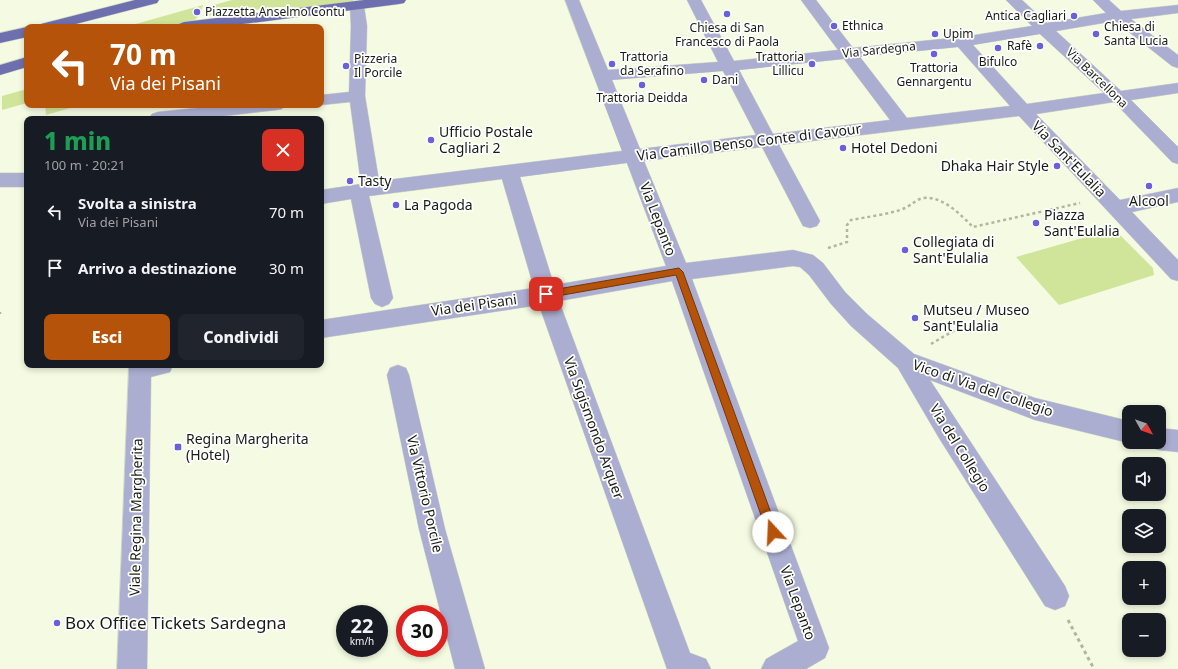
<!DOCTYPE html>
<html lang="it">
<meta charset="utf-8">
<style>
:root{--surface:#171b24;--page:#20242c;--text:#f1f3f6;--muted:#9ea1a6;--accent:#b45309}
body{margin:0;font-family:"Noto Sans",sans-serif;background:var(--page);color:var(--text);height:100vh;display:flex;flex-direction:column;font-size:15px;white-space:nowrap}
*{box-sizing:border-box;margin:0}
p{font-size:13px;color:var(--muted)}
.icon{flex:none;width:22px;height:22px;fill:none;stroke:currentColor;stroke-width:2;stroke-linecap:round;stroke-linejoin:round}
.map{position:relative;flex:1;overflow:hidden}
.drawer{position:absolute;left:24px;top:116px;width:300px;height:252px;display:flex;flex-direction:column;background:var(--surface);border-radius:8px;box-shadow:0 2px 6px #0003}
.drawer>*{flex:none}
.banner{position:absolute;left:24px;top:24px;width:300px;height:84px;border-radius:8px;box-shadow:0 2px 6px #0003;background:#b45309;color:#fff;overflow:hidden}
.needle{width:26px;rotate:130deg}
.tools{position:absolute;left:1122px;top:405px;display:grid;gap:8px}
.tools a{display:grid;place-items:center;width:44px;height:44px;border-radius:8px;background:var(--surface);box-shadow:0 2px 6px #0003;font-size:20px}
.speed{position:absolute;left:336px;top:605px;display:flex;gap:8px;font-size:20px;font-weight:700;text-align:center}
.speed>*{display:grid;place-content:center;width:52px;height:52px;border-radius:50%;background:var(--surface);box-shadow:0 2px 6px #0003;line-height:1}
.speed small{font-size:10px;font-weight:400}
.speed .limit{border:6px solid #d22;background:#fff;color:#111}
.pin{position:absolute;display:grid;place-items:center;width:34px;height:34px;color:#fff;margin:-17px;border-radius:8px;box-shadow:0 2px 6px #0006}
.me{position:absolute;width:44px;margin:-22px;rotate:340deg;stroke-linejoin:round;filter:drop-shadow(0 0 3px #0008)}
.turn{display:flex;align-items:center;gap:14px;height:84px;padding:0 20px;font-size:18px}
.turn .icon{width:52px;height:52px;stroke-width:2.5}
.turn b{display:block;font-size:28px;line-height:34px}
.round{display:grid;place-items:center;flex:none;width:42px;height:42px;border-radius:8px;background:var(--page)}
.summary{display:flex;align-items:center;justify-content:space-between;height:68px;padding:0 20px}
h1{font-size:24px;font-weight:800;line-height:30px;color:#1e9e55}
.cta{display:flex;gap:8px;margin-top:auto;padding:8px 20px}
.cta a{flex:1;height:46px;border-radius:8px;background:var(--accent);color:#fff;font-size:16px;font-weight:800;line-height:46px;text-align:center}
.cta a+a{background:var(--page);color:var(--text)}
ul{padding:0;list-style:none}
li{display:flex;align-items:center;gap:12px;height:56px;padding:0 20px}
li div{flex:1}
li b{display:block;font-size:15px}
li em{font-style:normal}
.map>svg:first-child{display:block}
</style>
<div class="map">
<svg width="1178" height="669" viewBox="0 0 1178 669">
<rect width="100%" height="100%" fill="#f4fbe2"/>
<path fill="#d0e599" d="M232 0H353V2L300 8 278 7 205 16 210 6Z
M203 5C202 9 200 14 198 17 186 30 142 27 125 27Z
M27 89V103L2 110V96Z
M45 105H77V106L46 115Z
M1114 229 1153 268 1154 275 1059 305 1016 257Z"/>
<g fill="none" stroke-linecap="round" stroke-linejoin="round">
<defs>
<path id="minor" d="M565 0H579L608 70 718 62 687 0H701L734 61 838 50 801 0H816L853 48 962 37 1032 26 1006 0H1022L1047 23 1106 13 1093 0H1109L1121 11 1178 5V13L1131 19 1178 55V68L1172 66 1115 21 1056 31 1121 91 1178 83V93L1131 100 1178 147V164L1172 162 1114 102 1036 114 1120 200 1178 188V202L1132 212 1178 260V281L1171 279 1019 116 779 145 820 221 817 226 810 228 803 226 762 147 644 161 686 263 793 250 813 255 823 263 845 292 867 314 914 354 1035 398 1129 421V442H1132L1129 443 1035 420 930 380 1065 586 1069 596 1065 606 1055 610 1045 606 939 438 898 368 851 326 831 304 809 275 800 267 793 266 692 279 829 648 825 658 806 669H761L766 659 798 641 672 281 559 301 690 653 706 659 711 669H667L539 305 321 338V320L534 288 502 179 369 196 393 298 389 304 382 307 375 304 371 298 351 199 321 204V190L361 184 350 102 321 105H320H321V95L349 92 351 26 350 6 352 3 357 2 362 3 364 6 367 26 365 96 379 181 622 151ZM1040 34 1104 93 1027 104 973 45ZM958 47 1010 106 907 118 860 57ZM844 59 890 120 773 134 739 70ZM723 71 756 135 640 149 612 80ZM627 163 666 266 554 285 520 177Z
M226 105H284L282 109 276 110 199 119 149 118 152 114 158 112Z
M0 173H27V187H0Z
M129 365H173L170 372 151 377 147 669H117Z
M398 365 406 368 409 375 445 529 485 669H455L419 529 387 375 390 368Z
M1159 428 1178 430V452L1159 450 1150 447 1148 442H1159Z"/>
<path id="major" d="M135 0H159L157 3 64 27H38L41 24Z
M364 0H406L404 3 399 4 220 27H176L179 24 184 22Z
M27 27V37L0 43V33Z
M27 57V67L0 75V65Z"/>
</defs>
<use href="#minor" stroke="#d1d7c1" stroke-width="1"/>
<use href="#major" stroke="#d1d7c1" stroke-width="1"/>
<path stroke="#b0b6a2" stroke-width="2.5" stroke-dasharray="3 3" stroke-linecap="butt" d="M828 248 847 242V225L851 220C866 217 892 214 905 208 912 205 916 199 924 198 943 196 961 215 973 227L1080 203
M0 312V314
M931 344 965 324"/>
<path stroke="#b0b6a2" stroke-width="3" stroke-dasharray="3.5 3.5" stroke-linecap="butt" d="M1068 620 1094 669"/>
<use href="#minor" fill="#acaed1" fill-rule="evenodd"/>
<use href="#major" fill="#6e6fae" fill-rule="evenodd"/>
</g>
<path fill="#b45309" stroke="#753606" d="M679 268 683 272 778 532 777 536 773 537 769 536 767 532 676 275 546 298 541 294 546 291Z"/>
<g fill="#6a60d9" stroke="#fff" stroke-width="1.5">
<circle cx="197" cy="12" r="4"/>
<circle cx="727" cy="14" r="4"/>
<circle cx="1074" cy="16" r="4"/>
<circle cx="834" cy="26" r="4"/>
<circle cx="935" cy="34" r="4"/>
<circle cx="1096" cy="34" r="4"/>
<circle cx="1040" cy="46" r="4"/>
<circle cx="998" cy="48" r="4"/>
<circle cx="934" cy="54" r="4"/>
<circle cx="612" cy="64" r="4"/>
<circle cx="812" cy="64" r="4"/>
<circle cx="346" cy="66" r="4"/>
<circle cx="704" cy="80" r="4"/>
<circle cx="642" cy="85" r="4"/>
<circle cx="431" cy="140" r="4"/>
<circle cx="843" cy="148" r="4"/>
<circle cx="1057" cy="166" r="4"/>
<circle cx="350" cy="181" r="4"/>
<circle cx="1149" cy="186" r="4"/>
<circle cx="396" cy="205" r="4"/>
<circle cx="1036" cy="223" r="4"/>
<circle cx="905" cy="250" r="4"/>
<circle cx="915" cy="318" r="4"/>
<rect x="174" y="443" width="8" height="8" rx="2"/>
<circle cx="57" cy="623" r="4"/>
</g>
<g text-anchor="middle" stroke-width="3.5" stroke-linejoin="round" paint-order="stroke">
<g font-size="12" fill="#191c13" stroke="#fff" text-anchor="start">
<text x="205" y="16">Piazzetta Anselmo Contu</text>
<text x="1066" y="20" text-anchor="end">Antica Cagliari</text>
<text x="842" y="30">Ethnica</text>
<text x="1104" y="31">Chiesa di<tspan x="1104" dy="14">Santa Lucia</tspan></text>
<text x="727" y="32" text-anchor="middle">Chiesa di San<tspan x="727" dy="14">Francesco di Paola</tspan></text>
<text x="943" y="38">Upim</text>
<text x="1032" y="50" text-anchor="end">Rafè</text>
<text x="620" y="61">Trattoria<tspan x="620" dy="14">da Serafino</tspan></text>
<text x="804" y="61" text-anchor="end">Trattoria<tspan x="804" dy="14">Lillicu</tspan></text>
<text x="354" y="63">Pizzeria<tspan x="354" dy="14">Il Porcile</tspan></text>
<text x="998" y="66" text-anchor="middle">Bifulco</text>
<text x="934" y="72" text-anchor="middle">Trattoria<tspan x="934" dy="14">Gennargentu</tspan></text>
<text x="712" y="84">Dani</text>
<text x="642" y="102" text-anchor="middle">Trattoria Deidda</text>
</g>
<g font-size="12" fill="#191c13" stroke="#fff">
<text transform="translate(879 50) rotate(-6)" y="4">Via Sardegna</text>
<text transform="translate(1097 78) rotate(44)" y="4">Via Barcellona</text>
</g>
<g font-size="14" fill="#191c13" stroke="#fff" text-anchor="start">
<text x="439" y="137">Ufficio Postale<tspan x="439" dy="16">Cagliari 2</tspan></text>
<text x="851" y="153">Hotel Dedoni</text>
<text x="1049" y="171" text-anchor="end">Dhaka Hair Style</text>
<text x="358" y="186">Tasty</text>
<text x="1149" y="206" text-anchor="middle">Alcool</text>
<text x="404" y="210">La Pagoda</text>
<text x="1044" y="220">Piazza<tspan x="1044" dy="16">Sant'Eulalia</tspan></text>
<text x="913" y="247">Collegiata di<tspan x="913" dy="16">Sant'Eulalia</tspan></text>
<text x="923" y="315">Mutseu / Museo<tspan x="923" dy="16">Sant'Eulalia</tspan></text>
<text x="186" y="444">Regina Margherita<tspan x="186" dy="16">(Hotel)</tspan></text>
</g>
<g font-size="14" fill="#191c13" stroke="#fff">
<text transform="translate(749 142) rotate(-7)" y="5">Via Camillo Benso Conte di Cavour</text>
<text transform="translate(1069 159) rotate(46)" y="5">Via Sant'Eulalia</text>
<text transform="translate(658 219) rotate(69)" y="5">Via Lepanto</text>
<text transform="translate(474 305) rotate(-8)" y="5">Via dei Pisani</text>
<text transform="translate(983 388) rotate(19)" y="5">Vico di Via del Collegio</text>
<text transform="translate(594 428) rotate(70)" y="5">Via Sigismondo Arquer</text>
<text transform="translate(960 448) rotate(58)" y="5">Via del Collegio</text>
<text transform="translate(425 494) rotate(77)" y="5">Via Vittorio Porcile</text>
<text transform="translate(136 517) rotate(-89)" y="5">Viale Regina Margherita</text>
<text transform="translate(798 603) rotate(70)" y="5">Via Lepanto</text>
</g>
<g font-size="17" fill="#191c13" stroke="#fff" text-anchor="start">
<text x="65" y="629">Box Office Tickets Sardegna</text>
</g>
</g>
</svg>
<div class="tools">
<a><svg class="needle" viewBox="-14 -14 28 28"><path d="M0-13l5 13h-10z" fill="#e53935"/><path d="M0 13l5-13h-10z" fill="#9ea1a6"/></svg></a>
<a><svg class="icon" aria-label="sound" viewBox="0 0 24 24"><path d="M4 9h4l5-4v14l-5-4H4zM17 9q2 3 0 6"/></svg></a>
<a><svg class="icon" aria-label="layers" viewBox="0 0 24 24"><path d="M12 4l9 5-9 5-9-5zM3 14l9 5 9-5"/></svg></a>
<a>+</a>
<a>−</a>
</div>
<div class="speed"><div>22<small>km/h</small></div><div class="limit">30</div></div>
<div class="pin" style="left:546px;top:294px;background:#d93025"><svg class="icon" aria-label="arrive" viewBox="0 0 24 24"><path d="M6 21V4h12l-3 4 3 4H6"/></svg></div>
<svg class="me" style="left:773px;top:532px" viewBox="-20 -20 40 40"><circle r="19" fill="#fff"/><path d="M0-13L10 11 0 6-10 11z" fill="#b45309"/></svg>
<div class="banner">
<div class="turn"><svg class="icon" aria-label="left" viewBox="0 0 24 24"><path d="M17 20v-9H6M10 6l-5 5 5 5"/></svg><div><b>70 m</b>Via dei Pisani</div></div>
</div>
<section class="drawer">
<div class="summary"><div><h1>1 min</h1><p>100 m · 20:21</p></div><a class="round" style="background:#d93025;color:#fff"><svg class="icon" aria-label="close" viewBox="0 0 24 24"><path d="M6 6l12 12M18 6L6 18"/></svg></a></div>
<ul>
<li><svg class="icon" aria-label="left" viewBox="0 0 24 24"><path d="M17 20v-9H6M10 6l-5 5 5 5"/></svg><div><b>Svolta a sinistra</b><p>Via dei Pisani</p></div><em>70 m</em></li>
<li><svg class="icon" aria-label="arrive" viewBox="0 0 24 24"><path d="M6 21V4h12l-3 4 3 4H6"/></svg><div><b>Arrivo a destinazione</b></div><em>30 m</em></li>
</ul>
<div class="cta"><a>Esci</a><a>Condividi</a></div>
</section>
</div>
